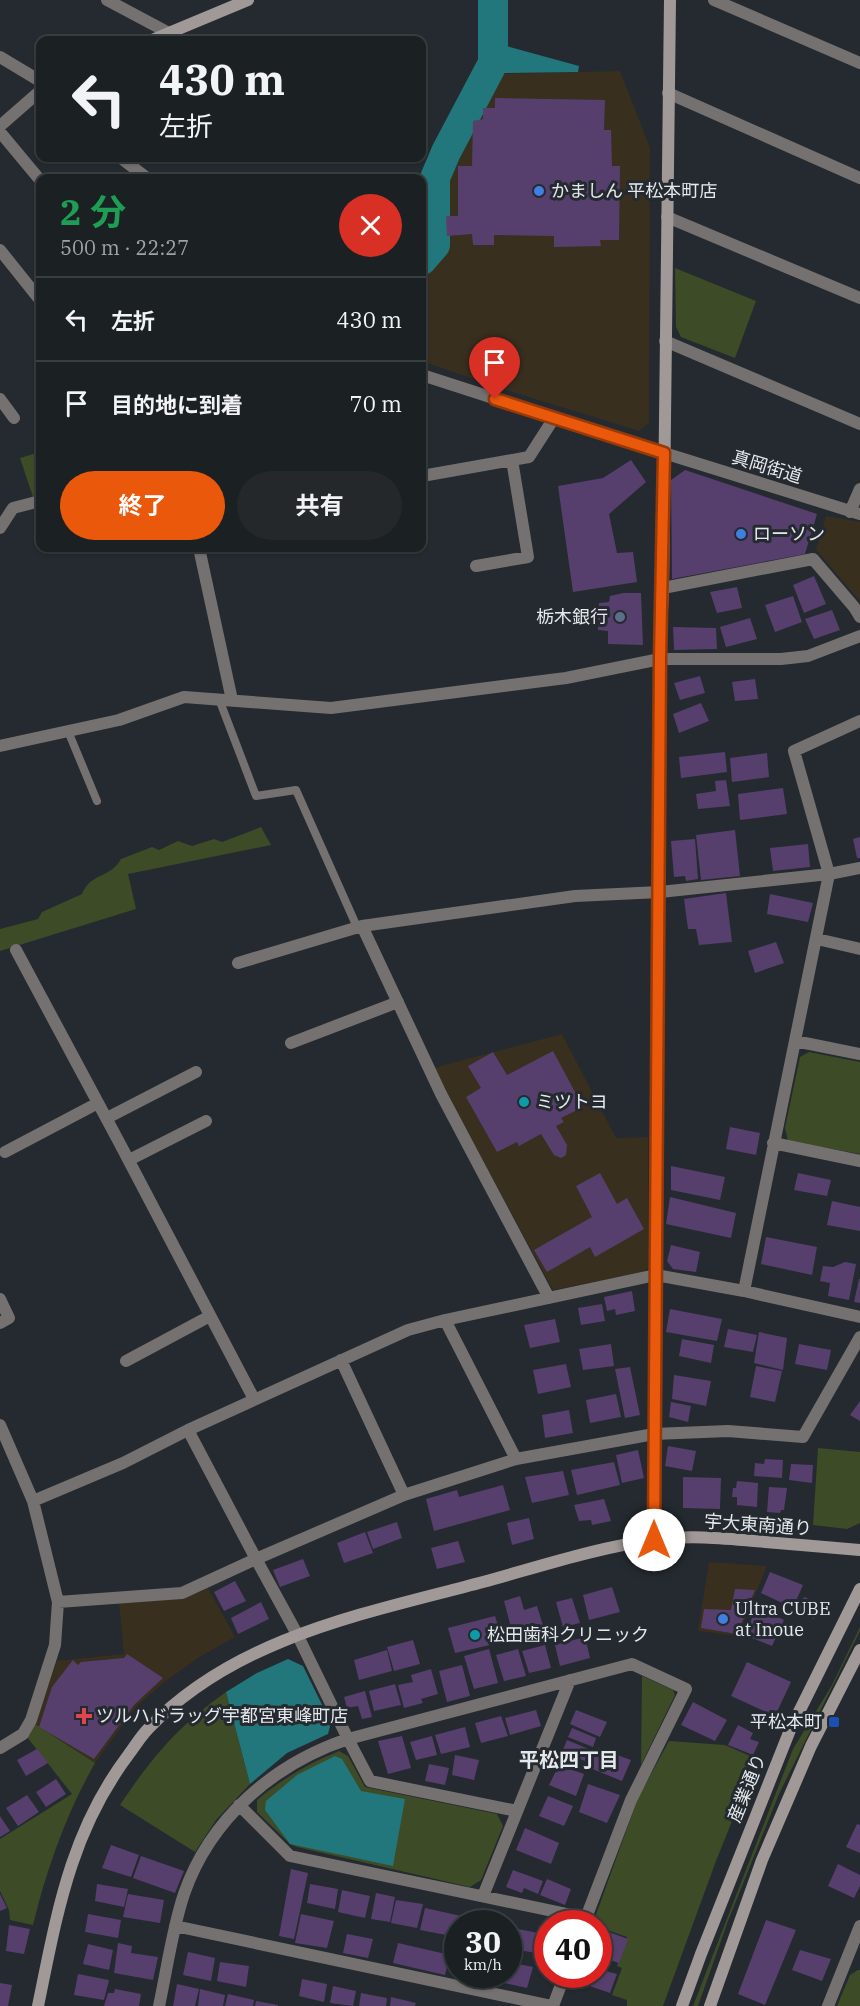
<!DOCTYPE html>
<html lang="ja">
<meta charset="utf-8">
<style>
:root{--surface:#1b2023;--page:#24282b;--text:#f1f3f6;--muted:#a0a3a6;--line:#393e41;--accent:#ea580c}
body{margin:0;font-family:"IBM Plex Serif","Noto Sans JP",serif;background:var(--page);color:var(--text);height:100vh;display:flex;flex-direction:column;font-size:22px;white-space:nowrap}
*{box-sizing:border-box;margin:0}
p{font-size:20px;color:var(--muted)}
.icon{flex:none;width:33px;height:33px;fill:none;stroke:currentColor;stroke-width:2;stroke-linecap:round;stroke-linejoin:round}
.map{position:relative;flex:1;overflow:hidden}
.sheet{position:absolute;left:36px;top:174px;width:390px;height:378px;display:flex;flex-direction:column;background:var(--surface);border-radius:12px;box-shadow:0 2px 4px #0004,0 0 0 2px var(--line)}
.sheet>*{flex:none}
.top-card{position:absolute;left:36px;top:36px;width:390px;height:126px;border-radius:12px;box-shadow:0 2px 4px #0004,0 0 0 2px var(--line);background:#1b2023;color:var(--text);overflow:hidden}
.speed{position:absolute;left:444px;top:1910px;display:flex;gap:12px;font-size:30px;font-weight:700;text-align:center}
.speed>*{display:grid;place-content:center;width:78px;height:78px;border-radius:50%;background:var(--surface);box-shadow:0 2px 4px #0004,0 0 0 2px var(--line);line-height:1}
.speed small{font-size:15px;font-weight:400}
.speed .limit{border:9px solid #d22;background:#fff;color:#111}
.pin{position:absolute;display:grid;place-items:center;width:51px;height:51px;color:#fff;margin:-62px -26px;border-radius:50% 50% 50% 0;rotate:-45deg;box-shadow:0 0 6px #0007}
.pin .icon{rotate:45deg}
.me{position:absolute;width:66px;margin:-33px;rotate:0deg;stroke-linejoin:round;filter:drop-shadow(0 0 4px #0008)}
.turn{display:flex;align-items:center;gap:21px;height:126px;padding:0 24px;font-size:27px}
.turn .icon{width:78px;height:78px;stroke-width:2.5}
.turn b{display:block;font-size:42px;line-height:51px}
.round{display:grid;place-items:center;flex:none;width:63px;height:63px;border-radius:32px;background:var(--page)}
.headline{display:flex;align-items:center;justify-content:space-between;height:102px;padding:0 24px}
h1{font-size:36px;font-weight:700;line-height:45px;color:#1e9e55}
.button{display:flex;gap:12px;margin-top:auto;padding:12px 24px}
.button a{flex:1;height:69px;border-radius:36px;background:var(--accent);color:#fff;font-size:24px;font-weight:700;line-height:69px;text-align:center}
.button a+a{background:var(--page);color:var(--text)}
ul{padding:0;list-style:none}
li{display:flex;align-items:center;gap:18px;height:84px;padding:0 24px;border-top:2px solid var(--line)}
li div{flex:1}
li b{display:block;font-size:22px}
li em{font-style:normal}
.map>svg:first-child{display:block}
</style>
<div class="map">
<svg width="860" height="2006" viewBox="0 0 860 2006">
<rect width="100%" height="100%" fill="#242a2f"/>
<path fill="#382f1f" d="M620 71 650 148 649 423 639 431 493 386 422 361V260L436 244 435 181 495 74Z
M826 516 860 522V601L816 550Z
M562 1034 616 1138 648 1137V1268L642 1272 553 1290 433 1068Z
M709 1562 767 1566 738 1636 698 1631Z
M208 1588 235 1637 198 1658 163 1683 136 1707 95 1763 35 1724 57 1661 124 1654 119 1603 183 1599Z"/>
<path fill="#3d4b27" d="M675 268 756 301 735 358 681 337 676 327Z
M40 452V495L33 497 20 458Z
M261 827 271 845 128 874 136 909 0 951V929L38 919 42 912 82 894C91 872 110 879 121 859L152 847 159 850 178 841 192 846 214 839 222 842Z
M809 1052 860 1062V1154L788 1141 785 1128 800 1057Z
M818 1448 860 1452V1523L847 1529 813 1525Z
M860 1627V1631L779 1794 728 1921 698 2006H693L793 1749 832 1685Z
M642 1676 673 1690 675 1695 641 1765Z
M226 1692 250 1784 216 1820 195 1852 120 1805C153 1756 177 1727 226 1692Z
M35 1724 95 1763C66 1814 47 1868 33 1925L10 1920 9 1910 0 1891V1839L72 1794 27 1737Z
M669 1741 725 1745 757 1759 716 1861 663 2006H627V2000L612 1995 622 1968 617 1966 627 1937 599 1927 598 1923H593L638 1798Z
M339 1751 348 1756 365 1787 497 1814 503 1826 481 1880 470 1887 297 1847 290 1844 257 1812V1800C282 1779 309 1763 339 1751Z
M858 1970H860V2006H837L850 1975Z"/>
<path fill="#21777b" d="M503 45 579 66 578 72 504 73Z
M288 1659 303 1666 331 1723 328 1734 287 1753 250 1784 226 1692 257 1673Z
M335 1756 342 1759 361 1791 405 1799 393 1866 290 1844 265 1810 266 1801 297 1775Z"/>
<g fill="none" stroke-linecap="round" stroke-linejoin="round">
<path stroke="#21777b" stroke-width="5" d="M492 35 503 45"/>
<path stroke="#21777b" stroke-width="30" d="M422 260 435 245V178L446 152 493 63V0"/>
</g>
<path fill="#563f6d" d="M495 98 605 100 604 130H611L612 166H620L619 240H600L601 246 554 247V236L494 235V245H473L472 234 447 236 446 216H458V166H472L473 121 483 119V108H495Z
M631 460 646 482 609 514 617 553 633 552 637 582 573 592 558 486 603 478Z
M685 470 817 514 805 554 672 579 671 480Z
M814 576 826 604 804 613 793 585Z
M737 587 742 608 717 613 710 592Z
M623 593H641L643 645 608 644V631L598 630 599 603 609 602 610 596Z
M793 596 802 622 775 632 765 605Z
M832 610 840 630 814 639 805 619Z
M750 618 757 639 726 647 720 627Z
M673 627 716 628 717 649 674 650Z
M700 676 705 693 680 700 674 683Z
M755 679 758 699 735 701 732 682Z
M701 703 709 721 679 733 673 714Z
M725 752 727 772 681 778 679 757Z
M767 753 769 777 732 782 730 758Z
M726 780 730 806 698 809 696 794 716 791 715 781Z
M783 788 787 814 740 820 738 794Z
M735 830 740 876 701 880 696 835Z
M860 837V858H857L853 839Z
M695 839 698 879 686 881 685 876 674 877 671 841Z
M808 844 810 867 773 871 770 848Z
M726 893 732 942 699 945 696 929H688L684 899Z
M770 894 813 903 808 922 767 914Z
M776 942 784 963 755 973 748 951Z
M553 1051 583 1107 561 1118 564 1122 556 1126 567 1145 566 1155 561 1158 554 1155 541 1134 519 1146 517 1142 497 1152 466 1097 481 1088 468 1066 493 1052 507 1075Z
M730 1127 760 1133 756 1155 726 1149Z
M671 1166 725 1177 720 1200 671 1190Z
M600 1173 617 1204 627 1198 644 1229 595 1257 590 1247 547 1272 534 1250 592 1217 576 1186Z
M798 1173 831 1180 827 1196 794 1190Z
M670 1197 736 1213 731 1238 666 1224Z
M832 1201 860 1207V1231L827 1225Z
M766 1237 817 1247 812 1275 761 1264Z
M671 1245 700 1252 696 1272 673 1269 667 1261Z
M845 1262 856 1264 849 1300 828 1296 830 1283 820 1281 823 1266 833 1267Z
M859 1279H860V1303L854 1302Z
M632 1291 635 1311 616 1315 615 1309 607 1311 604 1297Z
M602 1304 605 1321 581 1325 578 1308Z
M670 1309 722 1319 717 1341 666 1332Z
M555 1319 560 1342 530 1348 524 1325Z
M728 1329 757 1335 753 1352 724 1347Z
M759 1332 787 1338 783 1370 754 1363Z
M682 1339 714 1345 711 1363 679 1356Z
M611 1344 614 1366 583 1370 579 1349Z
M799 1344 831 1350 827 1370 795 1364Z
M566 1364 571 1387 538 1394 533 1370Z
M756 1366 782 1371 775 1402 750 1397Z
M630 1367 640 1415 625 1418 615 1369Z
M674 1375 711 1381 706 1406 672 1399Z
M616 1394 621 1417 590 1423 586 1400Z
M860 1401V1421L850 1415Z
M671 1402 691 1406 688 1422 669 1417Z
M569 1410 573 1433 545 1438 542 1415Z
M668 1446 696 1451 692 1471 665 1466Z
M638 1450 644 1478 622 1483 616 1455Z
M765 1459 783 1460 782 1478 754 1476 755 1463 764 1464Z
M614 1462 620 1485 577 1495 571 1470Z
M791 1464 813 1465 812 1483 789 1480Z
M563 1471 569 1495 532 1503 525 1477Z
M683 1477 721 1478 720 1509 683 1508Z
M737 1481 758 1483 757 1507 737 1505V1497H732L733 1488H736Z
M503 1485 510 1510 434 1531 426 1499 457 1490 459 1497Z
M769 1487 787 1488 784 1510H781L780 1513 767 1512Z
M604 1499 611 1521 592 1525 591 1520 579 1521 574 1505Z
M529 1518 534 1539 512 1545 507 1523Z
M397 1522 402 1538 373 1549 367 1532Z
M365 1532 373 1553 344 1563 337 1543Z
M458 1541 465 1562 437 1569 431 1548Z
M303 1559 310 1576 280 1587 273 1570Z
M770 1572 803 1585 793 1608 761 1593Z
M235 1581 246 1601 224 1611 214 1592Z
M612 1587 620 1612 589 1620 583 1595Z
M735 1589 755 1590 737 1634 701 1628 704 1609 731 1610Z
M520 1596 524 1610 537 1606 545 1632 514 1639 504 1601Z
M804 1597 820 1604 814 1619 797 1611Z
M572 1598 580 1623 563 1627 556 1602Z
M261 1602 269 1619 238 1634 231 1618Z
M757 1608 784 1620 772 1646 744 1635Z
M495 1616 503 1642 455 1653 448 1628Z
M585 1637 590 1658 560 1666 555 1645Z
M413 1640 420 1664 394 1671 387 1647Z
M545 1645 551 1668 529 1673 522 1651Z
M489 1649 498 1683 474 1689 464 1656Z
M518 1649 526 1676 504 1681 496 1655Z
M387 1650 392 1671 359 1680 354 1660Z
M127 1654 163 1678 134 1705 94 1759 39 1727 52 1687 73 1660 78 1665 81 1662 124 1658Z
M747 1662 791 1682 775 1716 731 1696Z
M462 1665 470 1696 447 1702 439 1671Z
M431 1669 438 1694 421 1699 423 1703 404 1708 398 1685 413 1682 411 1675Z
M395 1684 401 1705 374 1711 369 1691Z
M365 1691 372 1717 362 1719 358 1706 347 1708 344 1697Z
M693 1702 727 1720 715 1741 681 1725Z
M536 1710 541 1726 510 1735 505 1718Z
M576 1710 607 1722 600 1737 570 1724Z
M501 1716 508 1736 481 1743 475 1723Z
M738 1725 753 1733 750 1739 759 1742 753 1755 728 1745Z
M465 1727 470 1747 441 1754 435 1735Z
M572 1728 596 1738 593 1747 568 1737Z
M402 1736 411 1768 388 1774 378 1741Z
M432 1736 437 1755 416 1760 410 1742Z
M567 1740 591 1750 585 1761 562 1752Z
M598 1748 631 1760 622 1781 590 1768Z
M37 1749 48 1763 26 1776 17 1760Z
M455 1755 479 1760 474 1780 452 1775Z
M429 1764 449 1768 445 1785 425 1781Z
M559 1765 584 1774 576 1796 549 1785Z
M56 1779 66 1794 46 1807 36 1792Z
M588 1784 620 1795 607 1823 579 1812Z
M27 1795 39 1812 18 1826 6 1808Z
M548 1796 573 1806 564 1826 539 1816Z
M0 1816 10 1831 0 1837Z
M857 1824 860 1825V1853L846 1847Z
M525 1828 559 1843 551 1864 516 1850Z
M111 1845 139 1855 131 1877 102 1868Z
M141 1856 184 1871 175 1893 133 1878Z
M838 1864 860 1875V1886L854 1898 828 1886Z
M291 1869 308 1873 294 1939 279 1936Z
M513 1870 543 1881 538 1894 524 1888 522 1893 506 1887Z
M547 1879 571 1889 565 1905 540 1895Z
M97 1884 128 1889 124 1907 95 1901Z
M310 1884 338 1889 335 1909 307 1903Z
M342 1890 370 1896 365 1918 338 1912Z
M376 1893 395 1897 390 1922 371 1919Z
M0 1894 7 1908 0 1911Z
M128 1894 164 1900 160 1923 123 1917Z
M396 1900 423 1904 417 1928 391 1923Z
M425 1908 461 1916 459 1923H458L457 1937 420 1930Z
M88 1914 121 1920 118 1938 85 1932Z
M301 1914 334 1921 327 1948 295 1943Z
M470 1914 494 1919 493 1923H462L464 1916 468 1917Z
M766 1920 796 1930 765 2005 738 1994Z
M9 1925 30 1929 24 1954 6 1951Z
M512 1928 539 1933 536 1953 508 1948Z
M598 1928 628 1939 619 1963 598 1956Z
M347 1934 373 1939 368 1958 343 1953Z
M118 1943 132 1946 131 1953 158 1957 153 1980 114 1973Z
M398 1943 450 1955 445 1975 393 1963Z
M88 1944 113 1950 109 1970 83 1964Z
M800 1950 831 1959 822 1981 792 1970Z
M188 1952 215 1958 211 1981 183 1975Z
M220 1962 249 1966 246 1987 217 1981Z
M508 1962 533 1967 527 1988 500 1982 502 1974H508Z
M598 1969 617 1974 610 1993 581 1983 584 1974H598Z
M78 1974 109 1980 104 2000 74 1995Z
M470 1974H497L495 1984 469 1979Z
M302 1979 327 1984 324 2002 299 1996Z
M0 1983 12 1985 8 2006H0Z
M177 1984 199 1989 195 2006H173Z
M333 1986 356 1991 353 2006 330 2003Z
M115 1989 141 1994 139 2006H104L108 1993H114Z
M200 1989 225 1995 223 2006H198Z
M361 1993 387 1998 386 2006H359Z
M228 1994 254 2000 253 2006H225Z
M391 1997 416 2003 415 2006H390Z
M256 2001 278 2005V2006H255Z"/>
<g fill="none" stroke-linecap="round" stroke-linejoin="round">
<path stroke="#757170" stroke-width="8" d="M219 699 256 796 296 790 357 927
M68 731 97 801"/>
<path stroke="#757170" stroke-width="12" d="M107 0 169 33
M714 0 860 63
M0 57 40 81
M668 93 860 178
M0 126 40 91
M0 132 40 180
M121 158 147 178
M667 217 860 298
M0 250 40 300
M665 341 860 424
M422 375 664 453 860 514
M0 399 14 418
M422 476 529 457 554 418
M850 512 860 489
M0 528 13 508 40 501
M199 548 232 700
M476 566 528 557 512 460
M663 588 813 559 854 607 860 617
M860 721 794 751 829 874 860 868
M0 746 119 720 184 697 331 708 566 678 660 659H781L808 656 860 636
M817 939 860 949
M16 950 119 1142 254 1399
M238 963 362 926
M795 1041 860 1054
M291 1043 398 1002
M107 1118 196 1072
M773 1143 860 1161
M5 1152 98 1103
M129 1160 206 1121
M549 1298 441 1094 362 926 575 896 660 892 829 874 744 1291
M0 1299 9 1318 0 1323
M445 1320 516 1459
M341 1360 404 1495
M126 1361 210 1316
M0 1425 33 1501 58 1602 55 1645 31 1720 23 1734 0 1748
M33 1501 123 1463 188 1430 408 1330 445 1320 656 1275 744 1291 860 1317
M58 1602 182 1593 256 1559 188 1430
M239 1805 290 1856 586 1918
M517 1811 370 1781 348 1739 297 1634 256 1559 404 1495 516 1459 654 1434 728 1431 803 1437 860 1337
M483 1896 570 1680
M175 1926 552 2006
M159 2006C167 1969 172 1930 184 1894 210 1819 273 1764 348 1739L632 1664 686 1689 631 1800 584 1923
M553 2006 565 1974
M828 2006 860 1926"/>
<path stroke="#a19998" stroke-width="12" d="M152 40 248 0
M654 1540 660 659 663 588 670 0
M38 2006C57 1914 70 1832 129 1754 135 1746 141 1736 148 1729 235 1637 367 1613 483 1582 538 1567 598 1547 654 1540 686 1535 721 1538 754 1541 789 1544 825 1547 860 1550
M682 2006 701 1954 790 1730 860 1589
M710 2006 762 1860 811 1746 860 1650"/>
</g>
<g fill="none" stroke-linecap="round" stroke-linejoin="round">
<defs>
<path id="route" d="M495 399 664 453 660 659 654 1540"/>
</defs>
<use href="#route" stroke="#983908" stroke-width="15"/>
<use href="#route" stroke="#ea580c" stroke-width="10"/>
</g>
<g fill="#3f7fe0" stroke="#242a2f" stroke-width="2">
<circle cx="539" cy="191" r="6"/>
<circle cx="741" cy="534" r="6"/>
<circle cx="723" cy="1619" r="6"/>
</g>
<circle fill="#5c6f8a" stroke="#242a2f" stroke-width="2" cx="620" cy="617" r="6"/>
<g fill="#0f9aa8" stroke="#242a2f" stroke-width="2">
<circle cx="524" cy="1102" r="6"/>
<circle cx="475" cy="1635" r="6"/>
</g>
<path fill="#e0444e" stroke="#242a2f" stroke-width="2" d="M81 1707h6v6h6v6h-6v6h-6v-6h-6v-6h6z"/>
<rect fill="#1a4fb4" stroke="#242a2f" stroke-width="2" x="828" y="1716" width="12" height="12" rx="3"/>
<g text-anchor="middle" stroke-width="6" stroke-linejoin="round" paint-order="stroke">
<g font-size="18" fill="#e5e9ed" stroke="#242a2f" text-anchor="start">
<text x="551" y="197">かましん 平松本町店</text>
<text x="753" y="540">ローソン</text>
<text x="608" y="623" text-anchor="end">栃木銀行</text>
<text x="536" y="1108">ミツトヨ</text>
<text x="735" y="1615">Ultra CUBE<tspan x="735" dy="21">at Inoue</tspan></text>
<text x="487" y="1641">松田歯科クリニック</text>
<text x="96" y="1722">ツルハドラッグ宇都宮東峰町店</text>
<text x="822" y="1728" text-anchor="end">平松本町</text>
</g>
<g font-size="18" fill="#e5e9ed" stroke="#242a2f">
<text transform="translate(767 467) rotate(17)" y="6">真岡街道</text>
<text transform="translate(758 1525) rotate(4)" y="6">宇大東南通り</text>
<text transform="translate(747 1788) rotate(-68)" y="6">産業通り</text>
</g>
<g font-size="20" font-weight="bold" fill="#e5e9ed" stroke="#242a2f">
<text x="569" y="1767">平松四丁目</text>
</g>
</g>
</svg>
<div class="speed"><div>30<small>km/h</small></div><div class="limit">40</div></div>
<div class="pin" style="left:495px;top:399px;background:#d93025"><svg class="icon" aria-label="arrive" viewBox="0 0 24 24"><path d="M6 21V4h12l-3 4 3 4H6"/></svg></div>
<svg class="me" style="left:654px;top:1540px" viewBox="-20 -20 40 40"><circle r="19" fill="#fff"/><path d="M0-13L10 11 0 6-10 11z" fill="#ea580c"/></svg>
<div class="top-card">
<div class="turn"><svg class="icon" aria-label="left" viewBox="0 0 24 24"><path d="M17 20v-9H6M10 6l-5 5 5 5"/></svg><div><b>430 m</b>左折</div></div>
</div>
<section class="sheet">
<div class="headline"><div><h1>2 分</h1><p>500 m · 22:27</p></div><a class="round" style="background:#d93025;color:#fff"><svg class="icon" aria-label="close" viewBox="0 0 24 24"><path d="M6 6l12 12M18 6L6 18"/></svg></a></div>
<ul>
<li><svg class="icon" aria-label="left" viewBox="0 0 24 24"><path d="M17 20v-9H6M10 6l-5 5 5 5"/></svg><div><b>左折</b></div><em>430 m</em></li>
<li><svg class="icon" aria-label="arrive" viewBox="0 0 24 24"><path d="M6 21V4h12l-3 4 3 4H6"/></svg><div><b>目的地に到着</b></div><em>70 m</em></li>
</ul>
<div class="button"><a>終了</a><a>共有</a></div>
</section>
</div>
